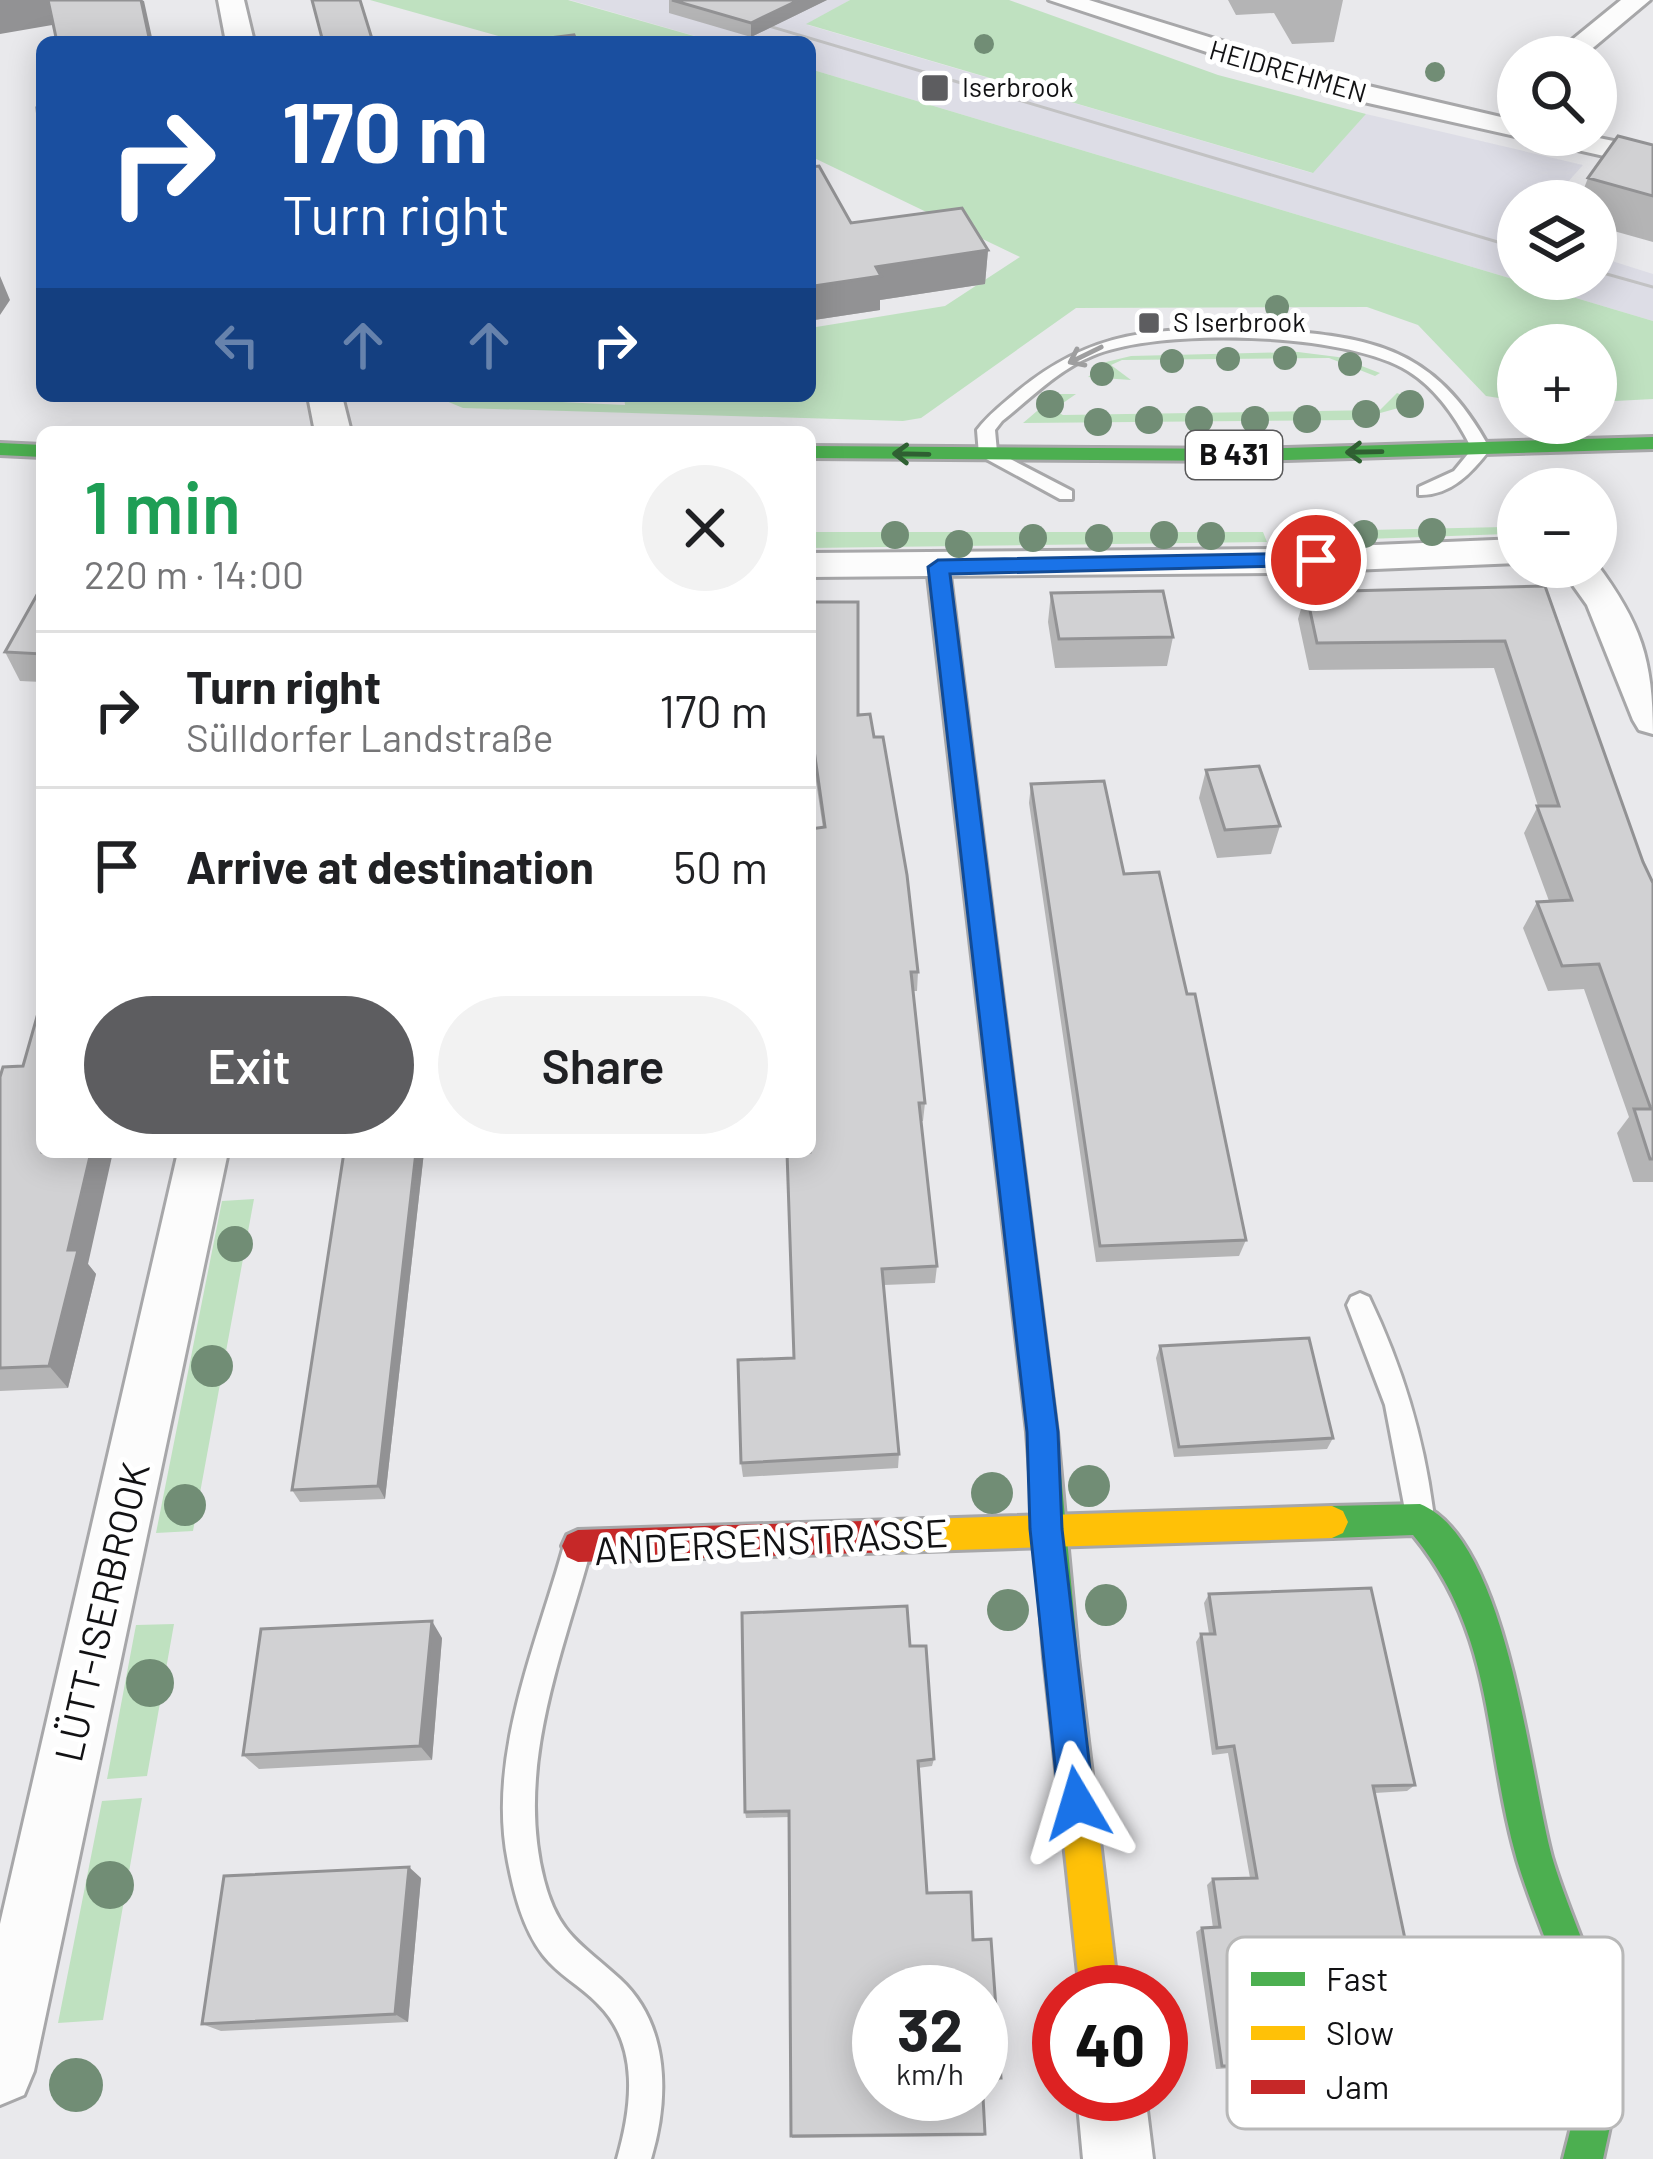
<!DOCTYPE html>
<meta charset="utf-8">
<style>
:root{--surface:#fff;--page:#f2f2f2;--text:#202124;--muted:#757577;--line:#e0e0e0;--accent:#5d5d60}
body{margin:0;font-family:Barlow,sans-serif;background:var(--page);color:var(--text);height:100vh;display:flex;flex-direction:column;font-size:45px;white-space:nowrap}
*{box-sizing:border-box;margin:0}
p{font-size:39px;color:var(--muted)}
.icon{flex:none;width:66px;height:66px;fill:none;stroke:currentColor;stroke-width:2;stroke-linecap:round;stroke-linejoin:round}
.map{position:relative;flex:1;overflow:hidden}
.side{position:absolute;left:36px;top:426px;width:780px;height:732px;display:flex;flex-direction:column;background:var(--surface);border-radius:18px;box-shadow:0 6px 30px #0003}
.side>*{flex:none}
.top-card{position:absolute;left:36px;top:36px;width:780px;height:366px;border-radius:18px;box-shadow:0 6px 30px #0003;background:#1a4fa0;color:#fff;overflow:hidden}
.tools{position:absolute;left:1497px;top:36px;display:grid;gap:24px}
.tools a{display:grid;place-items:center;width:120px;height:120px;border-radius:50%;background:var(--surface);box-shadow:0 6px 30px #0003;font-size:60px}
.speed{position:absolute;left:852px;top:1965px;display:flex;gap:24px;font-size:60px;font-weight:700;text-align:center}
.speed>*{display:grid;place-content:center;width:156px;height:156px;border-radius:50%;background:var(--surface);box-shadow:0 6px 30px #0003;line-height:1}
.speed small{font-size:30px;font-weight:400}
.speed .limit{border:18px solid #d22;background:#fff;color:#111}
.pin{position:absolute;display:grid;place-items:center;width:102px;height:102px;color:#fff;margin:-51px;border:6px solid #fff;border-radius:50%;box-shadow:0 3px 12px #0007}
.me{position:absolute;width:132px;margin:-66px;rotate:353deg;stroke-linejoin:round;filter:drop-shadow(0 0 9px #0008)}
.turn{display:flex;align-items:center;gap:42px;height:252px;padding:0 48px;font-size:54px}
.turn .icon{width:156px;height:156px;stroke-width:2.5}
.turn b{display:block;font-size:84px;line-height:102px}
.lanes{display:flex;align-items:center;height:114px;padding:0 48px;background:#0003;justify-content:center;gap:60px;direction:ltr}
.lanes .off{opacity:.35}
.round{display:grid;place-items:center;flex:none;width:126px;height:126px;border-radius:63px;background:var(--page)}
.headline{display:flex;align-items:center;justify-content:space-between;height:204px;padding:0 48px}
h1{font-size:72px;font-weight:600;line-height:90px;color:#1e9e55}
.cta{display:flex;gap:24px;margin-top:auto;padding:24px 48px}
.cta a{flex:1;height:138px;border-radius:72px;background:var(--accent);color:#fff;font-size:48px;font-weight:600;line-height:138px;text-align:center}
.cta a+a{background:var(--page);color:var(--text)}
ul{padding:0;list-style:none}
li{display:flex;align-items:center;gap:36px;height:156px;padding:0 48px;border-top:3px solid var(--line)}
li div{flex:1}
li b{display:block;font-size:45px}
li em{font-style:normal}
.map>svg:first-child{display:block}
</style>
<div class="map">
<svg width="1653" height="2159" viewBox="0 0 1653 2159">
<rect width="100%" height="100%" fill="#e9e9ec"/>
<path fill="#dddde6" d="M570 0H850L808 25 1312 173 1366 114 1583 165 1551 201H1518V279H1596V256L1653 274V321L810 69V42H716Z"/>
<path fill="#bfe1c0" d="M370 0H568L715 42H520Z
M850 0H1009L1218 75 1366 114 1313 173 806 24Z
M810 69 1653 321V399L1596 402V345H1518V401L1486 396 1418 325 1367 307 1076 308 921 418 903 421 463 408 434 396 625 405 624 396H810V328L945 306 1020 257 810 156Z
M1298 352 1338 357 1380 373 1375 376 1329 358 1122 360 1111 365 1131 380 1088 377 1106 362 1131 356Z
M1397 393 1420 402 1355 420 1023 423 1057 394H1076L1053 410 1063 415 1380 410Z
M1504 527 1507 534 1282 542 1278 532Z
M810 532H1263L1267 542 810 548Z
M254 1199 193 1531 156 1533 222 1201Z
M174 1624 147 1776 107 1779 136 1625Z
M142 1798 103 2020 58 2023 102 1801Z"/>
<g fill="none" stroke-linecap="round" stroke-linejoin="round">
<defs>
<path id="lane" d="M1256 329C1366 336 1433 343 1490 449 1472 473 1450 496 1419 495V487L1454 471 1472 449C1457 419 1437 389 1408 371 1346 332 1159 327 1092 356 1058 370 1031 398 1002 421L995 430 997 452 1072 491V499H1060L979 455 977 430C989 414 1003 404 1018 391 1096 327 1159 329 1256 329Z
M1360 1293 1369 1297C1402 1366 1423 1434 1433 1510L1429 1520 1419 1524 1409 1520 1405 1510 1385 1405 1347 1305 1351 1297Z
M577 1535 587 1539 591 1549C562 1656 515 1768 544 1880 558 1935 582 1944 620 1979 670 2025 669 2099 651 2159H617C632 2107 640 2045 598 2004 581 1986 558 1975 543 1955 523 1929 514 1893 508 1862 487 1757 535 1649 563 1549L567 1539Z"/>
<path id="street" d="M218 0H244L254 42H226Z
M1049 0H1089L1364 85 1518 121V135H1584L1653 149V167L1346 98Z
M1621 0H1650L1582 57H1551Z
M308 396H342L351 432H315Z
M1518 539V563L1280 573 810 577V553L1280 549Z
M1596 563C1641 623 1653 660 1653 734L1639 730 1633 720 1587 605 1560 567Z
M178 1152H228L34 2071 24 2095 0 2105V1924Z
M1077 2094H1145L1153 2159H1083Z"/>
<path id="fast" d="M1653 437V449L1252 461 810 458V446L1252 449Z
M0 443 42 445V457L0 455Z
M938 560 949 567 1057 1432 1078 1657 1073 1669 1061 1674 1049 1669 1044 1657 1027 1432 927 567Z
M1420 1504C1508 1539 1529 1774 1552 1857 1572 1925 1608 1988 1616 2059 1619 2093 1610 2126 1603 2159H1563C1571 2127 1581 2094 1578 2060 1572 1990 1537 1927 1517 1860 1483 1741 1496 1636 1413 1535L1332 1538 1321 1533 1316 1522 1321 1511 1332 1506Z"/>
<path id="slow" d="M1332 1506 1343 1511 1348 1522 1343 1533 1332 1538 894 1552 883 1547 878 1536 883 1525 894 1520Z
M1061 1640 1073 1645 1078 1657 1118 1992H1080L1044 1657 1049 1645Z"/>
<path id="jam" d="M894 1520 905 1525 910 1536 905 1547 894 1552 578 1562 567 1557 562 1546 567 1535 578 1530Z"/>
</defs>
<use href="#lane" stroke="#a7a7a9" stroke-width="6"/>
<use href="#street" stroke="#a7a7a9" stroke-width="6"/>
<use href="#fast" stroke="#a7a7a9" stroke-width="6"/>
<use href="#slow" stroke="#a7a7a9" stroke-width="6"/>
<use href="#jam" stroke="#a7a7a9" stroke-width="6"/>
<use href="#lane" fill="#fcfcfc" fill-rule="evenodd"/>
<use href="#street" fill="#fcfcfc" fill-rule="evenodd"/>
<use href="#fast" fill="#4caf50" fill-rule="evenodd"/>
<use href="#slow" fill="#ffc107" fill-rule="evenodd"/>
<use href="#jam" fill="#c62828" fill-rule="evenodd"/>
<path stroke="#c2c2c3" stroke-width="3" d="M681 0 1518 248
M1596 271 1653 287"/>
</g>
<g fill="#718d75">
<circle cx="984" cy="44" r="10"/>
<circle cx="1435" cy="72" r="10"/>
<circle cx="1277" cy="307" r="12"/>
<circle cx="1285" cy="358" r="12"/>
<circle cx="1228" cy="359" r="12"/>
<circle cx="1172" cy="361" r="12"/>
<circle cx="1350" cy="364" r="12"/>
<circle cx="1102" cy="374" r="12"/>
<circle cx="1050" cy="404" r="14"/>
<circle cx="1410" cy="404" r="14"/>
<circle cx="1366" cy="414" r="14"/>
<circle cx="1307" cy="419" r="14"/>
<circle cx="1149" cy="420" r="14"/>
<circle cx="1199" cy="420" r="14"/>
<circle cx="1255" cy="420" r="14"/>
<circle cx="1098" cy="422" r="14"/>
<circle cx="1432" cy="532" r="14"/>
<circle cx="1364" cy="534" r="14"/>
<circle cx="895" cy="535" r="14"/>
<circle cx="1164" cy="535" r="14"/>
<circle cx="1211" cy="536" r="14"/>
<circle cx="1296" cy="536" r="14"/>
<circle cx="1033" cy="538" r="14"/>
<circle cx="1099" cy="538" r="14"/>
<circle cx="959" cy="544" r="14"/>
<circle cx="235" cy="1244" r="18"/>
<circle cx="212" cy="1366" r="21"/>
<circle cx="1089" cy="1486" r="21"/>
<circle cx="992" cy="1493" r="21"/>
<circle cx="185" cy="1505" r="21"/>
<circle cx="1106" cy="1605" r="21"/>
<circle cx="1008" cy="1610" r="21"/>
<circle cx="150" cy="1683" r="24"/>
<circle cx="110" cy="1885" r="24"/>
<circle cx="76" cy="2085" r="27"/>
</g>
<path fill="#b4b4b5" d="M669 0H827L751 37 669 13Z
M1228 0H1343L1334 42 1292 44 1274 13 1236 15Z
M1653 145V242L1596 226V201H1579L1588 178Z
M810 167 851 223 988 250 985 284 880 300V310L814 320 810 313Z
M1545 586 1643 862 1653 883V1182H1633L1617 1133 1629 1117 1584 989 1548 991 1523 928 1537 902 1549 901 1524 833 1538 806 1494 668 1309 670 1298 619 1306 592Z
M42 593V682L20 681 5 652Z
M1051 593 1173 637 1167 666 1055 668 1048 622Z
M810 602 858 715 918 972 917 991H913L925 1103 923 1121H921L937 1266 935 1283 884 1285 899 1454 898 1468 743 1477 741 1463 794 1358 823 828 810 741Z
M1206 770 1280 826 1271 854 1217 858 1199 798Z
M1031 784 1124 874 1246 1240 1239 1256 1096 1262 1029 803Z
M23 1066 88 1264 96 1274 68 1388 0 1391V1077Z
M344 1152H424L385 1499 300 1502 292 1490Z
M1160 1346 1333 1438 1327 1449 1174 1457 1156 1358Z
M1209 1594 1415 1785 1407 1791 1375 1793 1441 2111 1431 2113 1242 2122 1234 2068 1216 2069 1196 1932 1202 1928H1213L1207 1885 1213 1879 1250 1878 1228 1753 1212 1755 1196 1642 1201 1634H1209L1204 1603Z
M442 1638 432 1760 259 1769 243 1755Z
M910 1646 934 1759 932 1766 918 1768 927 1893 973 1940 1001 2078 998 2081H982L985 2134 983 2136 792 2138 790 1817 746 1818 745 1812Z
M421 1878 408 2022 221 2031 202 2024Z"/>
<path fill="#929294" d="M0 0H49L58 24 0 34Z
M141 0 144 1 153 42H150Z
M799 0H827L751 37V23Z
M988 250 985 284 880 300V310L814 320V286L876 267Z
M0 276 10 300 0 315Z
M91 1152H113L88 1264 96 1274 68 1388 49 1366 68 1250Z
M416 1152H424L385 1499 378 1486Z
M432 1621 442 1638 432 1760 420 1746Z
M409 1867 421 1878 408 2022 395 2014Z"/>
<path fill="#d1d1d3" stroke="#929294" stroke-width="3" fill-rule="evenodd" d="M48 0H141L150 42H57Z
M312 0H360L373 42H323Z
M672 0H799L751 23Z
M574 35 577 42H518Z
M37 108H42V160Z
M1618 136 1653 145V196L1588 178Z
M819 166 851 223 962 208 988 250 876 267 881 276 814 286 810 280V167Z
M1545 586 1643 862 1653 883V1159H1650L1634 1109H1651L1599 964 1562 966 1537 902 1572 900 1537 806H1559L1505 641 1317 643 1306 592Z
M1163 591 1173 637 1059 639 1051 593Z
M38 593H42V654L5 652Z
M810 602H858V715L870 714 874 737H883L907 875 918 972H911L925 1103H919L937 1266 882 1269 899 1454 741 1463 738 1360 794 1358 787 1152H810V829L825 827 810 722Z
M1259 766 1280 826 1225 830 1206 770Z
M1104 781 1124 874 1159 872 1187 994H1195L1246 1240 1100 1246 1031 784Z
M42 999V1152H91L68 1250H78L49 1366 0 1368V1077L3 1067 23 1066Z
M344 1152H416L378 1486 292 1490Z
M1309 1338 1333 1438 1179 1447 1160 1346Z
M1371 1588 1415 1785 1373 1786 1441 2111 1249 2119 1241 2066H1222L1202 1928 1220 1927 1213 1879 1257 1878 1234 1746 1217 1748 1201 1634H1215L1209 1594Z
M907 1606 910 1646H926L934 1759 918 1761 927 1893 971 1892 973 1940 991 1939 1001 2078H982L985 2134 791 2136 789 1811 745 1812 742 1613ZM879 1992H981V2094H879Z
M432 1621 420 1746 243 1755 261 1629Z
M409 1867 395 2014 202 2024 224 1876Z"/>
<defs><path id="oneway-shaft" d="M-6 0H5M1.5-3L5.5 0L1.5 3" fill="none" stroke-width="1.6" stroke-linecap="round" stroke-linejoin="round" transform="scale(3)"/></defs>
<use stroke="#9e9e9f" href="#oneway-shaft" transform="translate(1085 355) rotate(154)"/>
<g stroke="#2f6032">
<use href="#oneway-shaft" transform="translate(1364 452) rotate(179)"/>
<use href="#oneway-shaft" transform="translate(911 454) rotate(-179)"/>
</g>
<path fill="#1a73e8" stroke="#114b97" stroke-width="3" d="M1316 553 1323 555V565L950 574 1058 1432 1062 1529 1094 1803 1089 1816 1077 1821 1064 1816 1059 1803 1030 1529 1027 1432 928 567 938 560Z"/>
<g fill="#5d5d60" stroke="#fff" stroke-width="4.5">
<rect x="920" y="73" width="30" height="30" rx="6"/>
<rect x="1137" y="311" width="24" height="24" rx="6"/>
</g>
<g text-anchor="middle" stroke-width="10" stroke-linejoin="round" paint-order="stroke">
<g font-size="27" fill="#121214" stroke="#fff">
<text transform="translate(1288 72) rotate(16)" y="9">HEIDREHMEN</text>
</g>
<g font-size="27" fill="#121214" stroke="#fff" text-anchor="start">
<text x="962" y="97">Iserbrook</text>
<text x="1173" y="332">S Iserbrook</text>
</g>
<rect fill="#fff" stroke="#59595a" stroke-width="3" x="1186" y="431" width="96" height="48" rx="9"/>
<g font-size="30" font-weight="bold" fill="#121214">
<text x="1234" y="465">B 431</text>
</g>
<g font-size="39" fill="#121214" stroke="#fff">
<text transform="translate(771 1542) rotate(-3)" y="14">ANDERSENSTRASSE</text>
<text transform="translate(102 1612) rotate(-77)" y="14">LÜTT-ISERBROOK</text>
</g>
</g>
<rect x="1227" y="1937" width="396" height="192" rx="18" fill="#fff" stroke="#b8b8b8" stroke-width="3"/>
<rect x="1251" y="1972" width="54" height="14" fill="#4caf50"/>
<rect x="1251" y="2026" width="54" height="14" fill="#ffc107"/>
<rect x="1251" y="2080" width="54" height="14" fill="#c62828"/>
<g font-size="33" fill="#121214">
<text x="1326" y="1991">Fast</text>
<text x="1326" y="2045">Slow</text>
<text x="1326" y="2099">Jam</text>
</g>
</svg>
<div class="tools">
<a><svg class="icon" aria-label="search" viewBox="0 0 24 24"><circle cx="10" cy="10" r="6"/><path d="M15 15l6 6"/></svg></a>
<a><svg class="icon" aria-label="layers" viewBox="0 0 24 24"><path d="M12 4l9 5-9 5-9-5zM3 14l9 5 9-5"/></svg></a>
<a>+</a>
<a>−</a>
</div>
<div class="speed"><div>32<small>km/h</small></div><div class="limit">40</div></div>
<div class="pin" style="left:1316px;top:560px;background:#d93025"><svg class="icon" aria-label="arrive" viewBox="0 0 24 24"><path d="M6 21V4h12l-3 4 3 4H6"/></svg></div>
<svg class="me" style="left:1077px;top:1803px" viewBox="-20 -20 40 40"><path d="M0-17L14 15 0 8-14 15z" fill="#1a73e8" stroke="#fff" stroke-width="4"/></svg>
<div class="top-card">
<div class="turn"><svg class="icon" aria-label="right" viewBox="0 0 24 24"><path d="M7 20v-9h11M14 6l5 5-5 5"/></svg><div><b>170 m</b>Turn right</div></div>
<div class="lanes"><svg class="icon off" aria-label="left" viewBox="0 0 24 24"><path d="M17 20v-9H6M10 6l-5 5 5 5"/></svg><svg class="icon off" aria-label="ahead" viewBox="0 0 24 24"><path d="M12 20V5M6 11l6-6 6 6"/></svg><svg class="icon off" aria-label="ahead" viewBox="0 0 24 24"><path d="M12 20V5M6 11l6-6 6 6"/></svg><svg class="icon" aria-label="right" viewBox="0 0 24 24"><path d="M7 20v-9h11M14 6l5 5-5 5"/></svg></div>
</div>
<section class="side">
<div class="headline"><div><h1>1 min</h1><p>220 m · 14:00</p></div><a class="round"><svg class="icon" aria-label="close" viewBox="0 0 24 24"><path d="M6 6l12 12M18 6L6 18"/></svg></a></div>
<ul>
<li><svg class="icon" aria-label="right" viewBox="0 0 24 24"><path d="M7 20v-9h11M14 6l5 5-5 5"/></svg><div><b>Turn right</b><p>Sülldorfer Landstraße</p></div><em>170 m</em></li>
<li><svg class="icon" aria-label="arrive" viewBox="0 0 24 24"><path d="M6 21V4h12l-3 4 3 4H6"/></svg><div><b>Arrive at destination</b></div><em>50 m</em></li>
</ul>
<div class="cta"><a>Exit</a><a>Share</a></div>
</section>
</div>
